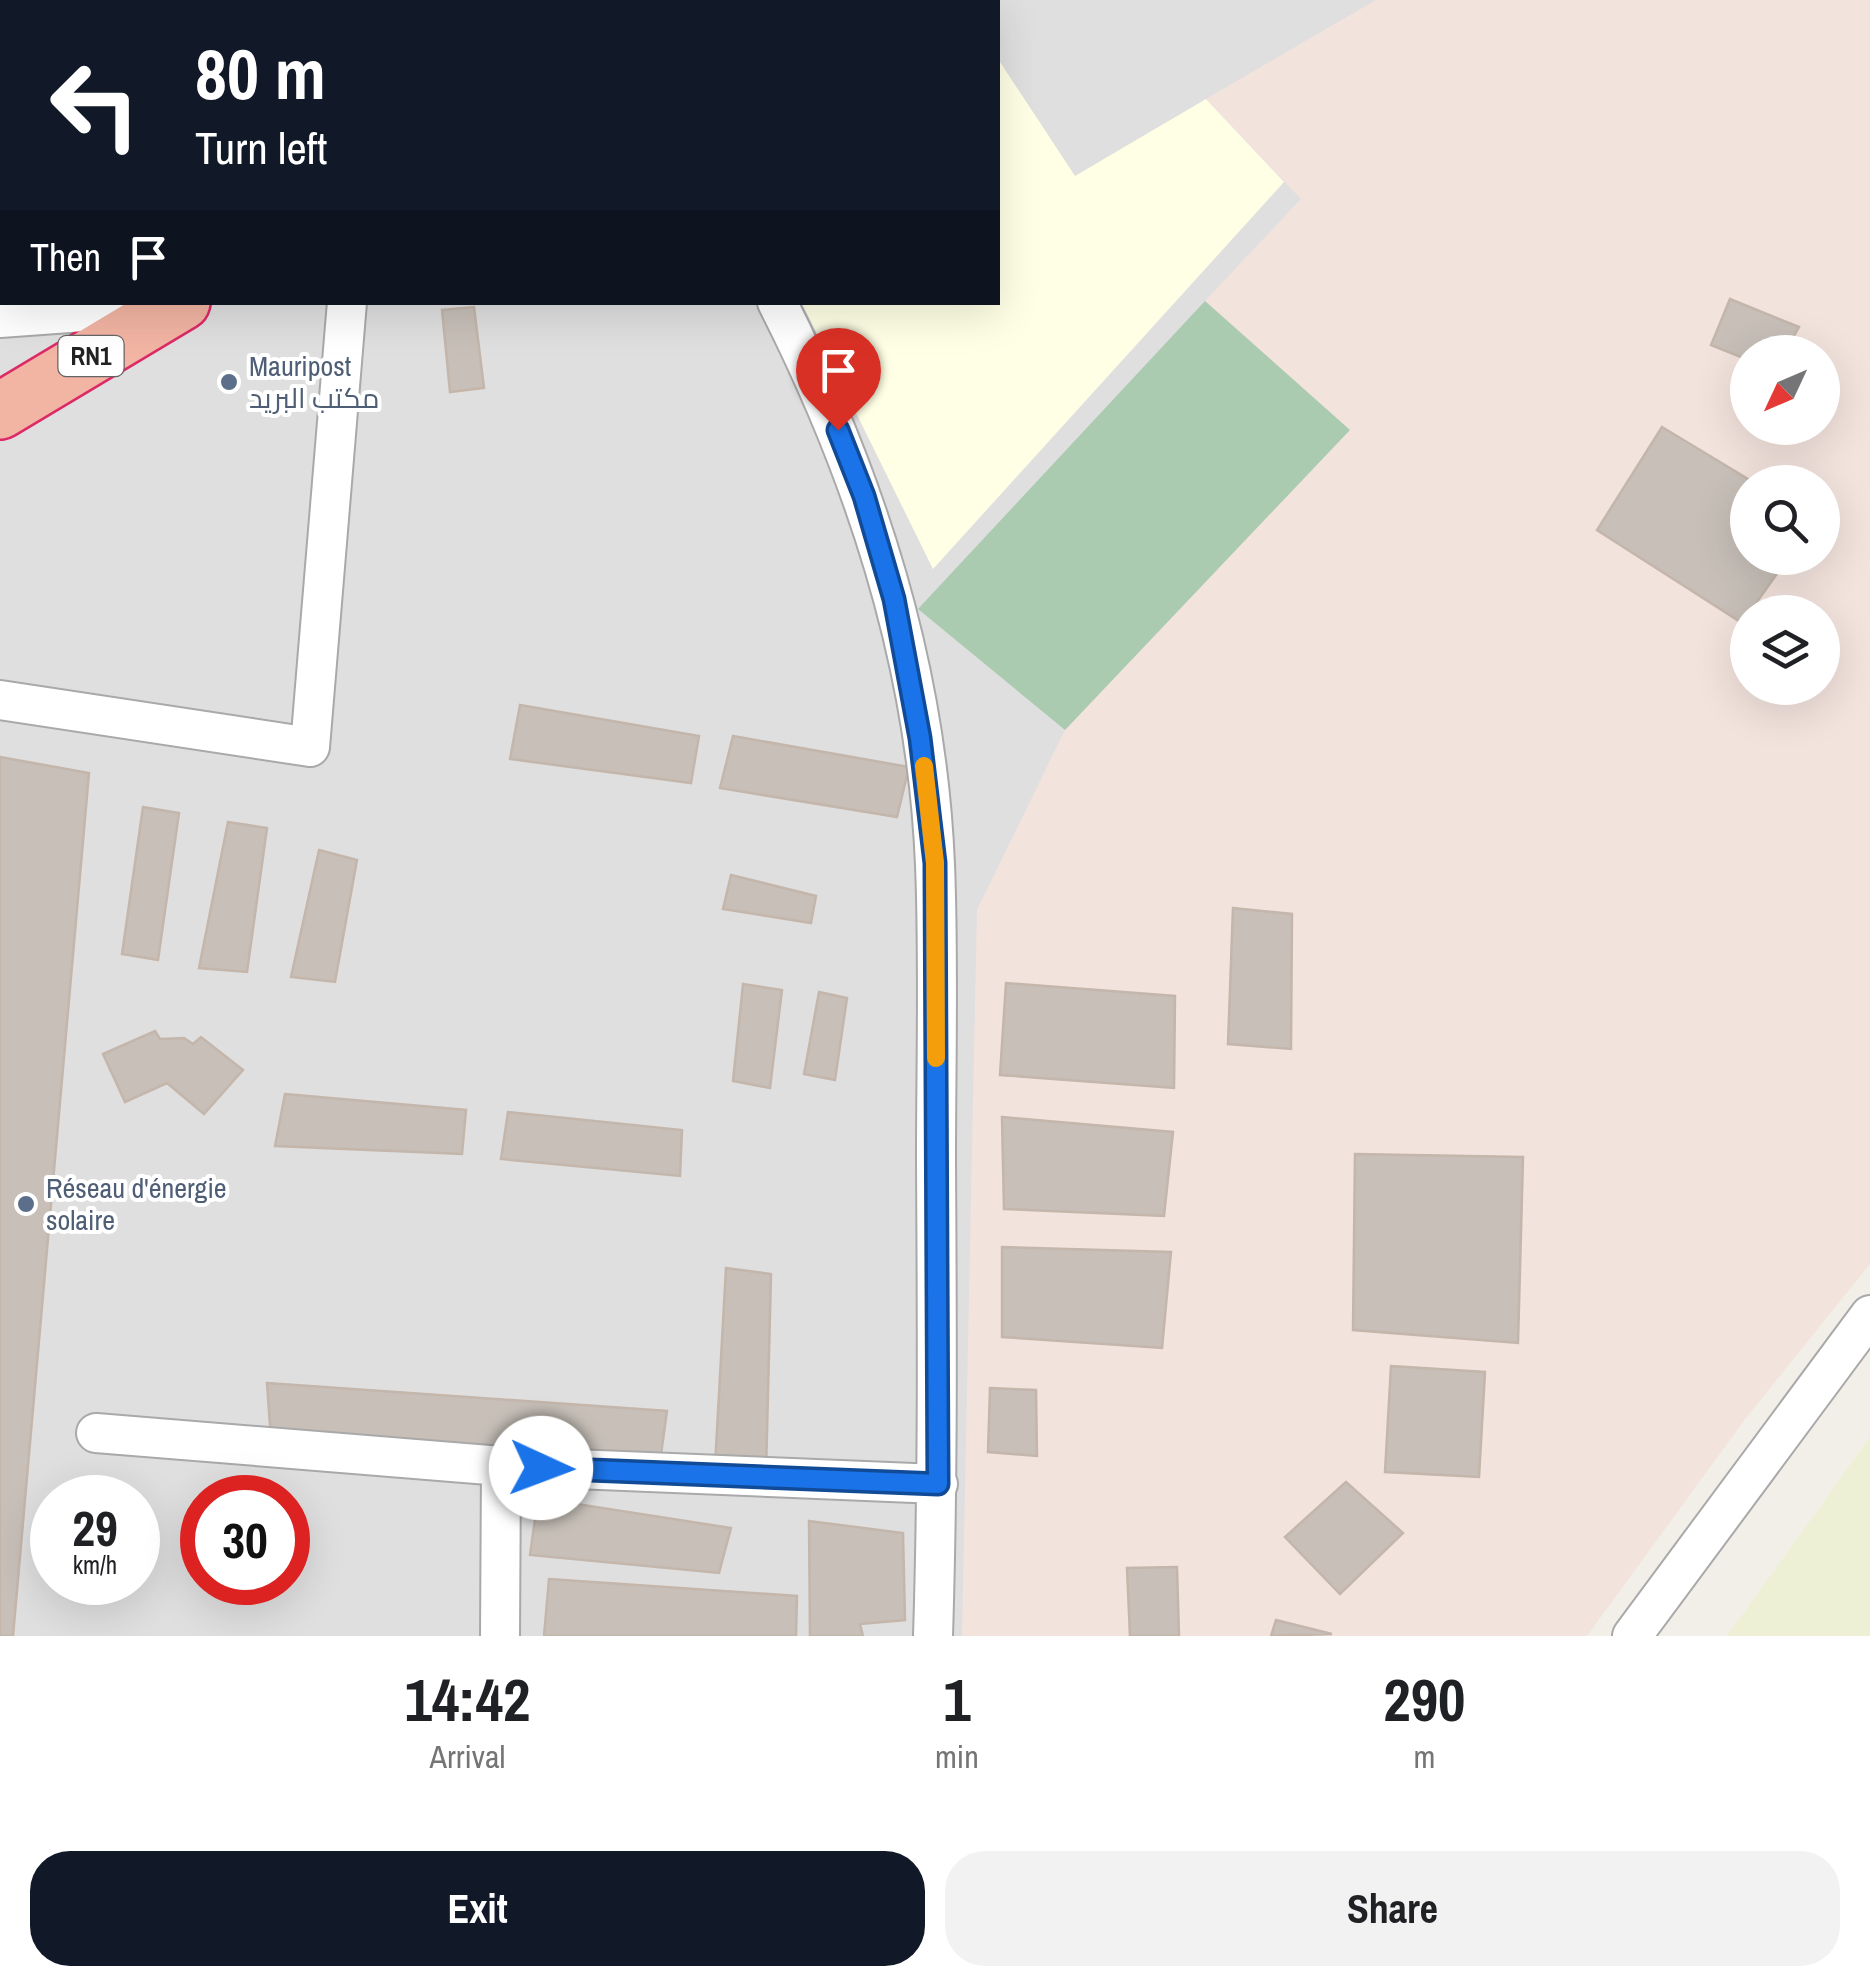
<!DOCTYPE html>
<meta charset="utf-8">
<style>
:root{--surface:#fff;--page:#f2f2f2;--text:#202124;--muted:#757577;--accent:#111827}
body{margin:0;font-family:"Archivo Narrow",Cairo,sans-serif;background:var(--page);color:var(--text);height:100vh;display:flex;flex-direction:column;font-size:38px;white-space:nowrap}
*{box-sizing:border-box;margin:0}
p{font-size:32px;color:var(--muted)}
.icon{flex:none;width:55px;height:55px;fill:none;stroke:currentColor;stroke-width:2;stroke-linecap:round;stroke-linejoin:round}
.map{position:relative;height:1636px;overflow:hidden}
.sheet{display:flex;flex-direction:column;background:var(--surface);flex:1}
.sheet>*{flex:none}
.banner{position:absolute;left:0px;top:0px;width:1000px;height:305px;box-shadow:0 10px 40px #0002;background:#111827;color:#fff;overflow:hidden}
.needle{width:65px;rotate:226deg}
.buttons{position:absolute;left:1730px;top:335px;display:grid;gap:20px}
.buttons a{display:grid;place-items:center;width:110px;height:110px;border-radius:50%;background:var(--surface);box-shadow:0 10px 40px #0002;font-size:50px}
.speed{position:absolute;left:30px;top:1475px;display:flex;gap:20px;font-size:50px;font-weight:700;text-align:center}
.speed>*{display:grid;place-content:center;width:130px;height:130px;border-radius:50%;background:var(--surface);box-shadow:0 10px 40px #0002;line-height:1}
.speed small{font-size:25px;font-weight:400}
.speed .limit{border:15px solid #d22;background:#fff;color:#111}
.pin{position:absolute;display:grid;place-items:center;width:85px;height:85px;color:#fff;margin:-102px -42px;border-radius:50% 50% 50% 0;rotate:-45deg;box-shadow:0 0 10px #0007}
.pin .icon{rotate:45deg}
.me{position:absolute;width:110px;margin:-55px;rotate:92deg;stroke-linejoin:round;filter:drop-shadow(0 0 8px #0008)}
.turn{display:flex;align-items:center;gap:35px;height:210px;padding:0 30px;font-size:45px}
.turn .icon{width:130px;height:130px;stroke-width:2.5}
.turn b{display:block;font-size:70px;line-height:85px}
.then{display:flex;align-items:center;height:95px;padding:0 30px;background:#0003;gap:20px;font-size:38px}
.eta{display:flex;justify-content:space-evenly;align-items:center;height:170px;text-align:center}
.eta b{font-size:60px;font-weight:700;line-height:70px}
.action{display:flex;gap:20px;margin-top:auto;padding:20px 30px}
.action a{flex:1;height:115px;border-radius:40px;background:var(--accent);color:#fff;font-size:40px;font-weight:700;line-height:115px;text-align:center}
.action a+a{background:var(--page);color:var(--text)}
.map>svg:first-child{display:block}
</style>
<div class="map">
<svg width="1870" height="1636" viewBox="0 0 1870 1636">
<rect width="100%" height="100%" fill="#f2efe9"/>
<path fill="#e0dfdf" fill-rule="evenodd" d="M0 0H1870V883L1403 1636H0ZM2 2H998V302H2ZM1748 352H1822V428H1748ZM1748 482H1822V558H1748ZM1748 612H1822V688H1748ZM52 1498H138V1582H52ZM202 1498H288V1582H202Z"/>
<path fill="#ffffe5" d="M799 0H958L960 2H795Z
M998 59 1075 176 1206 99 1284 182 933 569 802 303 998 302Z"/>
<path fill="#f3e3dd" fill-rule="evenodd" d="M1376 0H1870V1264L1746 1418 1587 1636H962L977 910 1065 730 1349 430 1205 301 1301 199 1206 99ZM1748 352H1822V428H1748ZM1748 482H1822V558H1748ZM1748 612H1822V688H1748Z"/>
<path fill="#eef0d5" d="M1870 1437V1636H1727Z"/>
<path fill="#aacbaf" d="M1205 301 1350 430 1065 730 918 609Z"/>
<path fill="#c7bfb8" stroke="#c4b6ab" stroke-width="2.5" d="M1730 299 1799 327 1785 352H1748V360L1711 345Z
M474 307 484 388 450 392 442 310Z
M1662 427 1753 482H1748V558H1788L1742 623 1597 530Z
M520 705 699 736 691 783 510 759Z
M733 736 909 767 897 817 720 788Z
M0 757 89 773 13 1636H0Z
M143 807 179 813 158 960 122 954Z
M228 822 267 828 247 972 199 968Z
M319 850 357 860 335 982 291 977Z
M731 875 816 896 811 923 723 909Z
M1233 908 1292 914 1291 1049 1228 1044Z
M1006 983 1175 996 1174 1088 1000 1075Z
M743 984 782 990 770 1088 733 1081Z
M819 992 847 998 835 1080 804 1074Z
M155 1031 160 1039 184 1038 193 1044 201 1037 243 1070 204 1114 167 1083 125 1102 103 1054Z
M285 1094 466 1110 462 1154 275 1146Z
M508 1112 682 1130 680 1176 501 1159Z
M1002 1117 1173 1132 1164 1216 1004 1209Z
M1355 1154 1523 1157 1518 1343 1353 1330Z
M1002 1247 1171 1252 1162 1348 1002 1337Z
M726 1268 771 1274 766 1473 715 1466Z
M1391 1366 1485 1372 1479 1477 1385 1472Z
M267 1383 667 1411 660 1462 271 1439Z
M990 1388 1036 1390 1037 1456 988 1452Z
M1346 1482 1403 1533 1340 1594 1285 1537Z
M538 1498 731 1528 719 1573 530 1555Z
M809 1521 903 1533 905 1620 860 1624 863 1636H810Z
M1177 1567 1179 1636H1130L1127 1568Z
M549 1579 797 1596 796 1636H544Z
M1276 1620 1332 1634 1271 1636Z"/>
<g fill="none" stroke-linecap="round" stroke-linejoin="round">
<defs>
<path id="minor" d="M392 0 405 2
M777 302C866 477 927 668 935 865 939 963 936 1062 936 1160 937 1319 938 1477 933 1636
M0 318 97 311 161 313
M0 700 310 747 347 302
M96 1433 501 1466 938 1484
M500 1636 501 1466
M1632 1636 1870 1315"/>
<path id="trunk" d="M698 2 702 0
M0 411 182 302"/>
</defs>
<use href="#minor" stroke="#a9a9a9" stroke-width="42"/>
<use href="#trunk" stroke="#dc2a67" stroke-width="60"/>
<use href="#minor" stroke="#fff" stroke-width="38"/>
<use href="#trunk" stroke="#f2b4a3" stroke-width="55"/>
</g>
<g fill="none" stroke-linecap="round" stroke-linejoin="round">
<defs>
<path id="route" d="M541 1468 938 1484 935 863 920 738 894 599 864 496 838 430"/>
</defs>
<use href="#route" stroke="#114b97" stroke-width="25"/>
<use href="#route" stroke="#1a73e8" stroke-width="18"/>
<path stroke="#f59e0b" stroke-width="18" d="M924 766 935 863 936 1058"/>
</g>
<g fill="#5c6f8a" stroke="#fff" stroke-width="4">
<circle cx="229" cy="382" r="10"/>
<circle cx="26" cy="1204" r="10"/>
</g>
<g text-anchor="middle" stroke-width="8" stroke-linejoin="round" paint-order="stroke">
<rect fill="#fff" stroke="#646464" stroke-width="2.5" x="58.5" y="336" width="65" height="40" rx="8"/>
<g font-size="25" font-weight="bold" fill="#222">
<text x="91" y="365">RN1</text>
</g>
<g font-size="28" fill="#4e5e75" stroke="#fff" text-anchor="start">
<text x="249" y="376">Mauripost<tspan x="249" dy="32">مكتب البريد</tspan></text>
<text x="46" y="1198">Réseau d'énergie<tspan x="46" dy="32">solaire</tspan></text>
</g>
</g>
</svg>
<div class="buttons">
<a><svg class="needle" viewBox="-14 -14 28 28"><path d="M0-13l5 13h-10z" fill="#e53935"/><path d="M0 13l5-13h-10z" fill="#757577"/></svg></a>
<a><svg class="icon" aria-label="search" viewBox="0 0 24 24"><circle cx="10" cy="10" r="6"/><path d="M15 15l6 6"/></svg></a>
<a><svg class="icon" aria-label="layers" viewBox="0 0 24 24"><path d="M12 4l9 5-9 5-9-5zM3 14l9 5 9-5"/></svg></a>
</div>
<div class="speed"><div>29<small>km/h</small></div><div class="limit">30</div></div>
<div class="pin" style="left:838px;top:430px;background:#d93025"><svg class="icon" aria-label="arrive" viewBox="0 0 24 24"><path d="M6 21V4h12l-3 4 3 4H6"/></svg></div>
<svg class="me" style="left:541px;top:1468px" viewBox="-20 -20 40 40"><circle r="19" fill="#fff"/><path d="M0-13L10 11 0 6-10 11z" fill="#1a73e8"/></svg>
<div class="banner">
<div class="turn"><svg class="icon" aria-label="left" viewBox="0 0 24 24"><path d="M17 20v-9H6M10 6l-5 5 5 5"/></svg><div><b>80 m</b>Turn left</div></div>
<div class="then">Then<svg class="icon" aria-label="arrive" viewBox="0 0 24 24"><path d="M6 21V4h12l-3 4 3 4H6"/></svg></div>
</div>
</div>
<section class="sheet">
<div class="eta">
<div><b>14:42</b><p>Arrival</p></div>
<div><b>1</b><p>min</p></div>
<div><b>290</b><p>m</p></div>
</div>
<div class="action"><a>Exit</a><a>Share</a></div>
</section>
